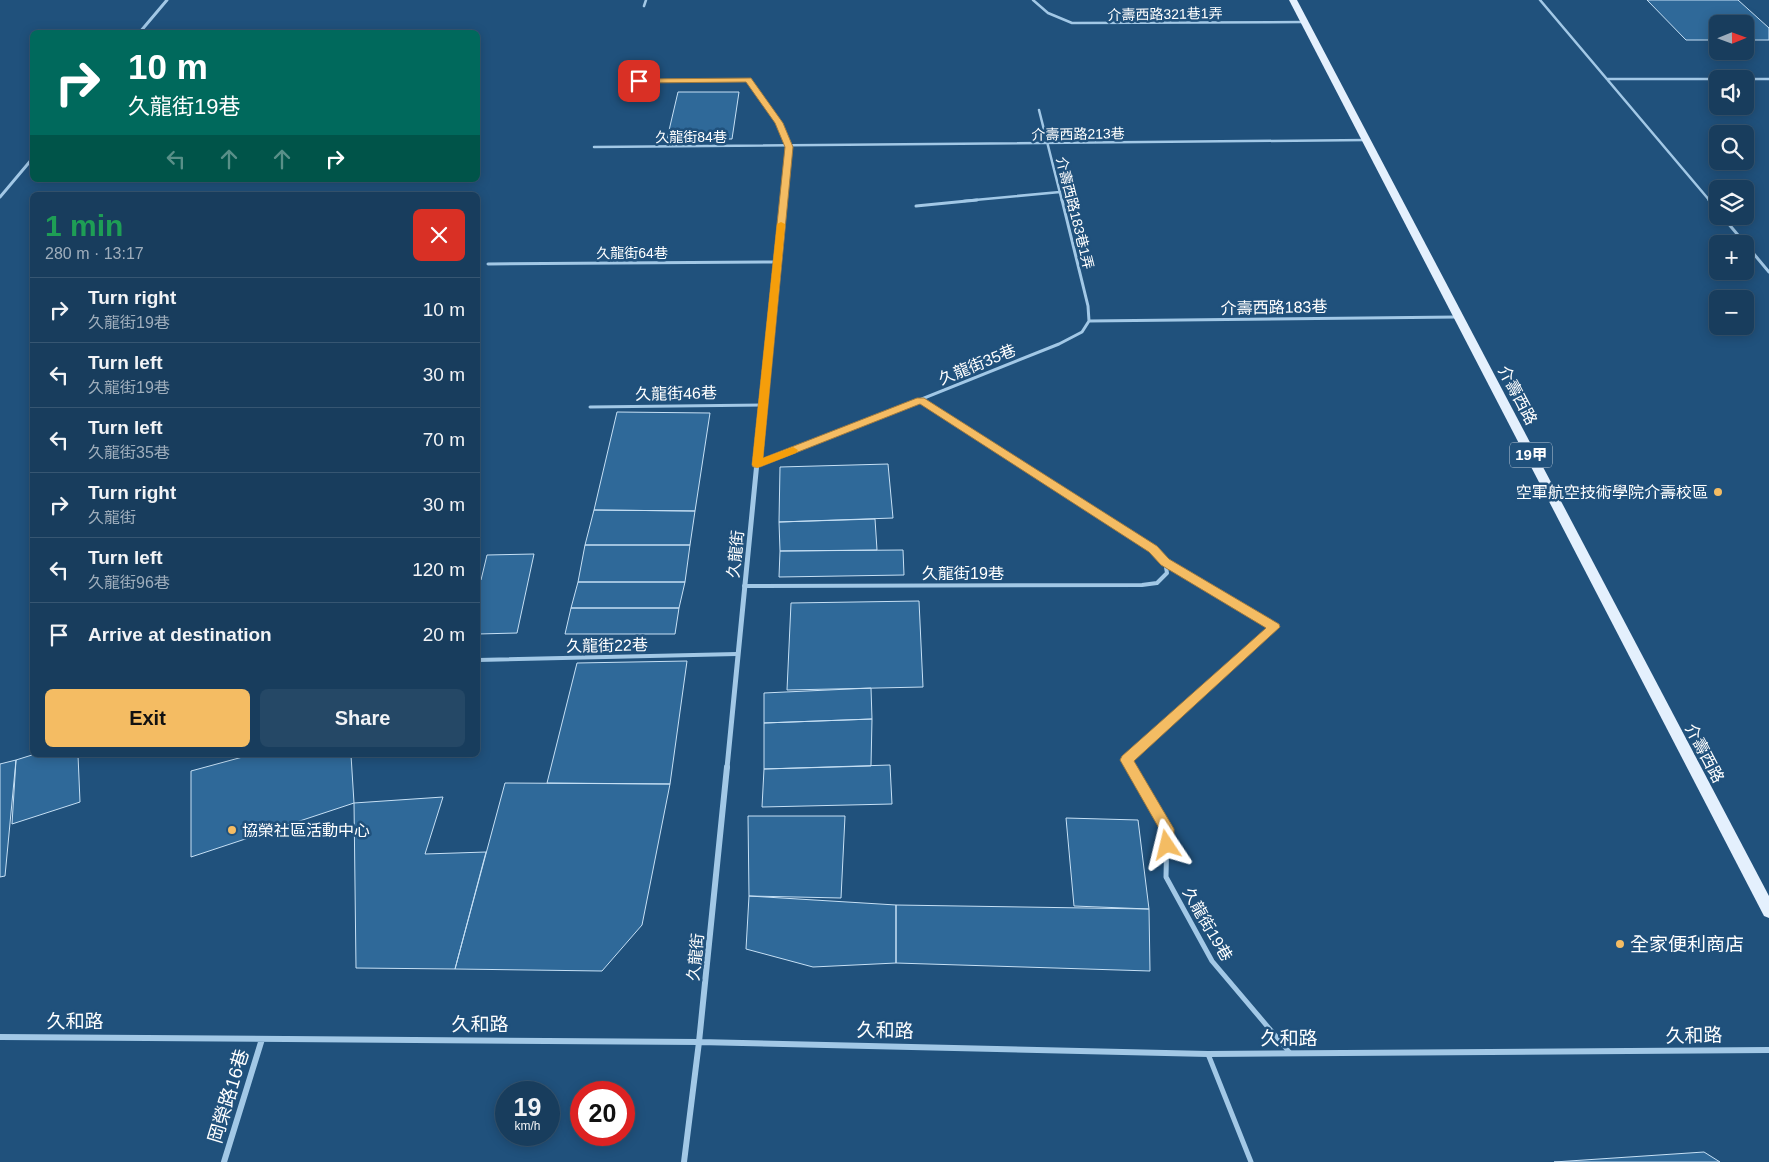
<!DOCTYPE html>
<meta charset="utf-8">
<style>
:root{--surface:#183d5d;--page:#254866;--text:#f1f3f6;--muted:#9faebc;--line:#365672;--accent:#f4bc63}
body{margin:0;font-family:Helvetica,"Noto Sans TC",sans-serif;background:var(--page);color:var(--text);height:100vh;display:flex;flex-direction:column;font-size:19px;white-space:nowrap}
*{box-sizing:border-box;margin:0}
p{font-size:16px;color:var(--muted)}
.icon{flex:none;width:28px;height:28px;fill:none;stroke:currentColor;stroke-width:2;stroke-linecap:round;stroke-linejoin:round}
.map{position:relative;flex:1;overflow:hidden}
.sheet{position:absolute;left:30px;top:192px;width:450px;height:565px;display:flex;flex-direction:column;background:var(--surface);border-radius:8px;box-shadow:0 2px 12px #0003,0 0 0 1px var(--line)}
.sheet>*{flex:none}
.hud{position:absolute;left:30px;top:30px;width:450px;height:152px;border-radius:8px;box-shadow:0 2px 12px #0003,0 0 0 1px var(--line);background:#00695c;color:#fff;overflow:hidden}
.needle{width:32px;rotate:89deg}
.controls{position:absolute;left:1709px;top:15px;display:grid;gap:10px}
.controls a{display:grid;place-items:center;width:45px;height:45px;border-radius:8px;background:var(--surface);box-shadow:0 2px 12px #0003,0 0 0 1px var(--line);font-size:25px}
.speed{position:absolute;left:495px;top:1081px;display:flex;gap:10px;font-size:25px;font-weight:700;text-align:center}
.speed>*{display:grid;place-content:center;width:65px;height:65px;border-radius:50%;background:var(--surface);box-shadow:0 2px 12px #0003,0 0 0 1px var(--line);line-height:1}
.speed small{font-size:12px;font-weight:400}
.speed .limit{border:8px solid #d22;background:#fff;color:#111}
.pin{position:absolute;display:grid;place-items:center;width:42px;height:42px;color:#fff;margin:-21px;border-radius:10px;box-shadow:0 2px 8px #0006}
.me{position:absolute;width:55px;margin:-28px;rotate:350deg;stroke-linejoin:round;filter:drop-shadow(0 0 4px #0008)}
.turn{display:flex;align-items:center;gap:18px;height:105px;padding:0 15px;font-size:22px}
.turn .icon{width:65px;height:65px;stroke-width:2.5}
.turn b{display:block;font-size:35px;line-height:42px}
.lanes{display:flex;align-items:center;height:48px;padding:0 15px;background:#0003;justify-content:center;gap:25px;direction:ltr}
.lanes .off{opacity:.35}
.round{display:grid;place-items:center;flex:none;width:52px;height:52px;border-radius:8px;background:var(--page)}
.head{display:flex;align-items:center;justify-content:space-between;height:85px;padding:0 15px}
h1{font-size:30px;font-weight:700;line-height:38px;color:#1e9e55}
.button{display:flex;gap:10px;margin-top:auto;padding:10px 15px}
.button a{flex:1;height:58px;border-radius:8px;background:var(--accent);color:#111;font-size:20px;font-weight:700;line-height:58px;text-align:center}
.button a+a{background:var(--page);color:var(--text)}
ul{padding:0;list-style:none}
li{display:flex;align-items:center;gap:15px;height:65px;padding:0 15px;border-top:1px solid var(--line)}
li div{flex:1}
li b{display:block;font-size:19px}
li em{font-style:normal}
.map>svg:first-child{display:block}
</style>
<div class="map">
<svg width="1769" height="1162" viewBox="0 0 1769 1162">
<rect width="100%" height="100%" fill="#20517c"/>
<path fill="#2f6999" stroke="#c6e0f5" d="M1647 0H1738L1769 28V40H1745V24H1718V40H1686Z
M678 92H739L732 139H667Z
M617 412 710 413 695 511 594 510Z
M888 464 893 518 779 522 780 467Z
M594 510 695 511 690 545H585Z
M875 519 877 550 780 551 779 522Z
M585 545H690L685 582H578Z
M903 550 904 575 779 577 780 551Z
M534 554 517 633 478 634V580H481L487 555Z
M578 582H685L679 608H571Z
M919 601 923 687 787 690 791 603Z
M571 608H679L675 634H565Z
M687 661 670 784 547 783 577 663Z
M871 688 872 719 764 723V693Z
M872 719 871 766 764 769V723Z
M32 755H78L80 802 12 824 16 760Z
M250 755H351L354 803 191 857V771Z
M16 760 5 876 0 877V764Z
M890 765 892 804 762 807 764 769Z
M505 783 670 784 642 925 602 971 455 969Z
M443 797 425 854 486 852 455 969 356 968 354 803Z
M748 816H845L841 898 749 896Z
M1066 818 1138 820 1149 909 1074 906Z
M749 896 896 905V963L813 967 746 949Z
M896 905 1149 909 1150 971 896 963Z
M1704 1152 1720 1162H1554Z"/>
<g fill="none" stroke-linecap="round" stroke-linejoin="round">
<path stroke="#a2c8e6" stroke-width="2.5" d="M1033 0 1048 13 1072 23 1304 22
M1540 0 1710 201
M644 6 646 0
M1607 79H1718
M1745 79H1769
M621 81 748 80
M1039 110 1062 201
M594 147 1367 140
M964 201 1060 192"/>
<path stroke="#a2c8e6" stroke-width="3" d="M1062 200 1088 306 1089 321
M1709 200 1718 211
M916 206 977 200
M1722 216 1769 272
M488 264 777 262
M1089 321 1457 317
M921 400 1003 453
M590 407 763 405
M787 453 1059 344 1082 332 1089 321"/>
<path stroke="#a2c8e6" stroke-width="4" d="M757 465 791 452
M744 586 1142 585 1157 583 1167 573 1165 562 1153 549 1001 452
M478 660 737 654
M1132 768 1127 760 1274 627 1165 562"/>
<path stroke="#a2c8e6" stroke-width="5" d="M1131 767 1167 829 1166 877 1212 961 1290 1053
M1208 1054 1251 1162"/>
<path stroke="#a2c8e6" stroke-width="3" d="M140 32 167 0
M748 80 779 123 789 147 784 201
M0 197 32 159"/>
<path stroke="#a2c8e6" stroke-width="4" d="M758 453 784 200"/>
<path stroke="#a2c8e6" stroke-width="5" d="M727 768 758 452"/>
<path stroke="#a2c8e6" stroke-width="6" d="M0 1037 699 1042 1208 1054 1769 1050
M224 1162 262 1039
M684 1162 699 1042 727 767"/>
<path fill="#e4f0fd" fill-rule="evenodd" d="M1289 0H1297L1769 896V918L1764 916Z"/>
</g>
<path fill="#f4bc63" stroke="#9f7a40" d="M751 78 783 123 793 147 763 458 917 398H924L1157 546 1169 559 1279 624 1280 627 1134 761 1174 829V845L1172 849 1167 851 1162 849 1160 845V830L1120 760 1122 756 1266 628 1161 565 1149 552 920 404 760 467H753L752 465 785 147 775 123 746 82 639 83 636 81 639 79Z"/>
<path fill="#f59e0b" d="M781 222 785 224 763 458 793 447 798 450 796 453 757 468 752 465 777 224Z"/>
<g fill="#f4bc63" stroke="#20517c" stroke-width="2">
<circle cx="1718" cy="492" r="5"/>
<circle cx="232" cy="830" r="5"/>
<circle cx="1620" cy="944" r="5"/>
</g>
<g text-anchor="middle" stroke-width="5" stroke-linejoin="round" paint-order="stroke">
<g font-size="14" fill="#fff" stroke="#20517c">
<text transform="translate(1165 14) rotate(-1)" y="5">介壽西路321巷1弄</text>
<text transform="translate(1078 134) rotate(-1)" y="5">介壽西路213巷</text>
<text x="691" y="142">久龍街84巷</text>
<text transform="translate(1075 213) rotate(76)" y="5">介壽西路183巷1弄</text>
<text x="632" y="258">久龍街64巷</text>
</g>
<rect fill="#20517c" stroke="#bccbd8" stroke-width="1" x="1510" y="442.5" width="42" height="25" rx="4"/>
<g font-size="15" font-weight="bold" fill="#fff">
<text x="1531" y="460">19甲</text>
</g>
<g font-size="16" fill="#fff" stroke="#20517c">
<text transform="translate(1274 307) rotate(-1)" y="6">介壽西路183巷</text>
<text transform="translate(977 364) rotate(-22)" y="6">久龍街35巷</text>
<text transform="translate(676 393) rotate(-1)" y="6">久龍街46巷</text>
<text transform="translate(1518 395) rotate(62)" y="6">介壽西路</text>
<text transform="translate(735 554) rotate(-84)" y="6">久龍街</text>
<text x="963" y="579">久龍街19巷</text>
<text transform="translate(607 645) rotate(-1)" y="6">久龍街22巷</text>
<text transform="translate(1705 753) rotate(62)" y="6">介壽西路</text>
<text transform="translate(1208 924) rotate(60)" y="6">久龍街19巷</text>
<text transform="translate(695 957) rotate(-84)" y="6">久龍街</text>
</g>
<g font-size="16" fill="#fff" stroke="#20517c" text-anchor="end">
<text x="1708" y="498">空軍航空技術學院介壽校區</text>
<text x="242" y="836" text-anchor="start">協榮社區活動中心</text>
</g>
<g font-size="19" fill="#fff" stroke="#20517c" text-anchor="start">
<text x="1630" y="951">全家便利商店</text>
</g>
<g font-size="19" fill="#fff" stroke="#20517c">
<text x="75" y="1028">久和路</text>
<text x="480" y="1031">久和路</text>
<text transform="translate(885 1030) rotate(1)" y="7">久和路</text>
<text transform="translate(1694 1035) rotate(-1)" y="7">久和路</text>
<text x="1289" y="1045">久和路</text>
<text transform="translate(228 1096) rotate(-73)" y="7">岡榮路16巷</text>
</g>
</g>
</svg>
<div class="controls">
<a><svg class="needle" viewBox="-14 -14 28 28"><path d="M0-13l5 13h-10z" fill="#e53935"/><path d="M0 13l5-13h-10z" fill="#9faebc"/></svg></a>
<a><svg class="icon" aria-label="sound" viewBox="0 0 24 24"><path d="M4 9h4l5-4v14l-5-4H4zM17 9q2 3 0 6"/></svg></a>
<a><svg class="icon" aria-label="search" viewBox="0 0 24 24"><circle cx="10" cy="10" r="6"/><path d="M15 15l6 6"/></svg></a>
<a><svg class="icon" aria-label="layers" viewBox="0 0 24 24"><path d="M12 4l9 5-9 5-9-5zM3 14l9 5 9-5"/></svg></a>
<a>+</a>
<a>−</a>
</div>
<div class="speed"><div>19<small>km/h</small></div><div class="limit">20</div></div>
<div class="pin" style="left:639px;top:81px;background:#d93025"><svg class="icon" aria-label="arrive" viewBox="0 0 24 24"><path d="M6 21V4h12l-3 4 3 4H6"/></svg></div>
<svg class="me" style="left:1167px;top:845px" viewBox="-20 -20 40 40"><path d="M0-17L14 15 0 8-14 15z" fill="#f4bc63" stroke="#fff" stroke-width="4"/></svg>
<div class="hud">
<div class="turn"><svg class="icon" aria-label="right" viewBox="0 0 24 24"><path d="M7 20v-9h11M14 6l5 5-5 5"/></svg><div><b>10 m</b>久龍街19巷</div></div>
<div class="lanes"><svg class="icon off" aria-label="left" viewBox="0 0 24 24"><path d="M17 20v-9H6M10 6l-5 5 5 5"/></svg><svg class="icon off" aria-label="ahead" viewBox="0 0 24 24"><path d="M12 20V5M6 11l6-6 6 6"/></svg><svg class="icon off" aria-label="ahead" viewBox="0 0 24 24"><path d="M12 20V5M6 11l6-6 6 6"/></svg><svg class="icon" aria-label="right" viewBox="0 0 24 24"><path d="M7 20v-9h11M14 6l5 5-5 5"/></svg></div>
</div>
<section class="sheet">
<div class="head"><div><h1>1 min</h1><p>280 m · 13:17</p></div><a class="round" style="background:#d93025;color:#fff"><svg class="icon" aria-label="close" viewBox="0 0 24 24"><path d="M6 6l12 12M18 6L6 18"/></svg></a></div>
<ul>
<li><svg class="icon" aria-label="right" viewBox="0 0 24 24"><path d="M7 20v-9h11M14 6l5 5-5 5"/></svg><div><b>Turn right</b><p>久龍街19巷</p></div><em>10 m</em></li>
<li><svg class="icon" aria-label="left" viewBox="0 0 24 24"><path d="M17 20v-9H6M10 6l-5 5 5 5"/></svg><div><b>Turn left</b><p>久龍街19巷</p></div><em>30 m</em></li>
<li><svg class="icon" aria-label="left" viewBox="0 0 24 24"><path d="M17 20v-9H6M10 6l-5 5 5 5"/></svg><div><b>Turn left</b><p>久龍街35巷</p></div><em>70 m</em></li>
<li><svg class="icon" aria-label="right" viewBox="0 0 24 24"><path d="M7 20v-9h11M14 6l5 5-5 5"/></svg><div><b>Turn right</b><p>久龍街</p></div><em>30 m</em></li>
<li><svg class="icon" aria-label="left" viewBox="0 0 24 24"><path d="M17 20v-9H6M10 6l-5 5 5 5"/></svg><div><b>Turn left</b><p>久龍街96巷</p></div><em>120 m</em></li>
<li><svg class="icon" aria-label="arrive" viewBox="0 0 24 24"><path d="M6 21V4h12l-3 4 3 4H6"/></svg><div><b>Arrive at destination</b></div><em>20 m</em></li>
</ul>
<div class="button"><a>Exit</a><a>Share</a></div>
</section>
</div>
